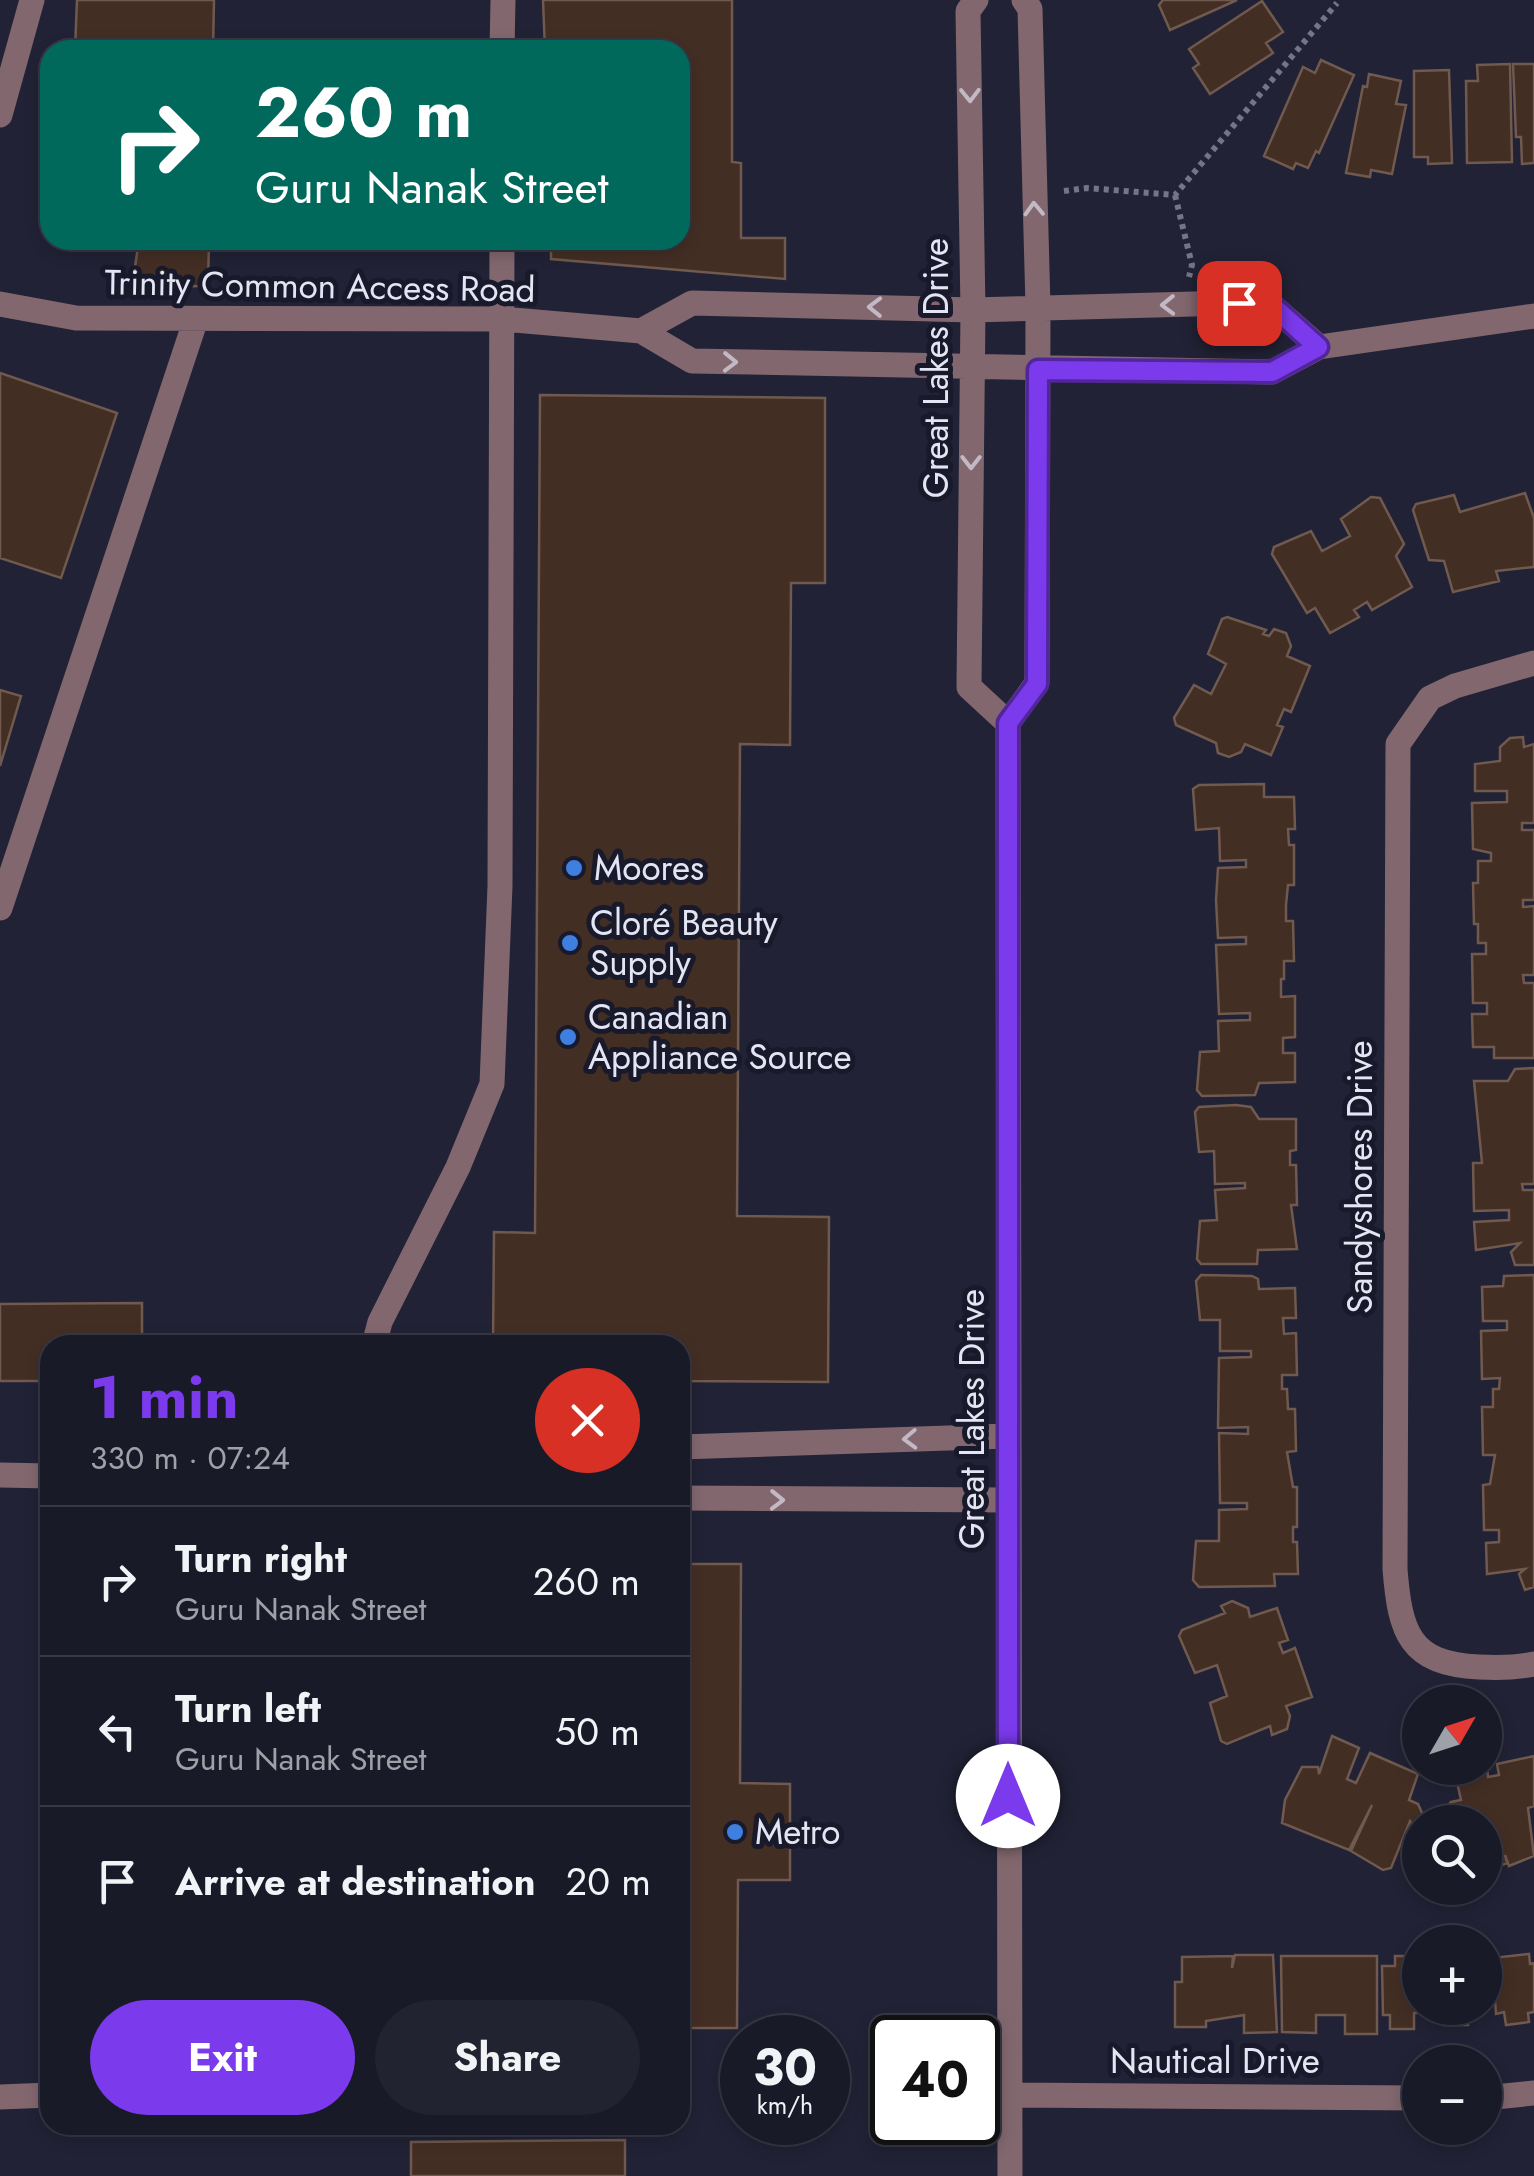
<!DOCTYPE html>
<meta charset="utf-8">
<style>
:root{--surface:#191a28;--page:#222330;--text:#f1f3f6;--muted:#9fa1a8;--line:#373845;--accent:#7c3aed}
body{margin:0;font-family:Jost,sans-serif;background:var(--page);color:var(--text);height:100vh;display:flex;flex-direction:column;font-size:38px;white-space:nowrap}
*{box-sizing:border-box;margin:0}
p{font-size:32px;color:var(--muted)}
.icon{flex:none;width:55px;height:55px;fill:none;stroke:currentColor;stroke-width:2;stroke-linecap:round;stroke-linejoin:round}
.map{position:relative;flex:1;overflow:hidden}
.details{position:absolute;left:40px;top:1335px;width:650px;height:800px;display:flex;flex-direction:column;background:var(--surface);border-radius:30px;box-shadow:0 5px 15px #0003,0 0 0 2px var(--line)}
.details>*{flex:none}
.hud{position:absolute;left:40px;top:40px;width:650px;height:210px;border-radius:30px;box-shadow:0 5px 15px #0003,0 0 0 2px var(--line);background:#00695c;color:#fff;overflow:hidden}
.needle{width:65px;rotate:51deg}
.tools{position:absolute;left:1402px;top:1685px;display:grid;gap:20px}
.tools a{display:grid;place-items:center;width:100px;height:100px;border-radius:50%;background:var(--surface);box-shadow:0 5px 15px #0003,0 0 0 2px var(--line);font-size:50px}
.speed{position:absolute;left:720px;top:2015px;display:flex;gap:20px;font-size:50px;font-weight:700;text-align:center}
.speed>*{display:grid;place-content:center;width:130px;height:130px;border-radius:50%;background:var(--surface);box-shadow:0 5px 15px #0003,0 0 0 2px var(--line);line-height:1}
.speed small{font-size:25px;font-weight:400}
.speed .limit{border:5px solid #111;border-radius:15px;background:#fff;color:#111}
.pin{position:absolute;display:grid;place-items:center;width:85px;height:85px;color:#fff;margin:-42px;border-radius:20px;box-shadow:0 5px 15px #0006}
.me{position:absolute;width:110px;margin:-55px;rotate:0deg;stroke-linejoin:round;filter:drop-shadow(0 0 8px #0008)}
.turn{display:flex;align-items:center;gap:35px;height:210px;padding:0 50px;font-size:45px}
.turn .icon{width:130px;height:130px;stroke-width:2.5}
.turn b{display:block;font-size:70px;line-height:85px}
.round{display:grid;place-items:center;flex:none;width:105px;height:105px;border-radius:52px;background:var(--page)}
.headline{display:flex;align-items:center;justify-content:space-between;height:170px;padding:0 50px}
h1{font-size:60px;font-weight:700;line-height:75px;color:var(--accent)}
.primary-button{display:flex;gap:20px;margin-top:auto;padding:20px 50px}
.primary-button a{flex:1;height:115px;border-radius:60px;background:var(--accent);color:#fff;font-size:40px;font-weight:700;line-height:115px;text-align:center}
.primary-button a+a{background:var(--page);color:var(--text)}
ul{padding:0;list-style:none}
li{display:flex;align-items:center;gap:30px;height:150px;padding:0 50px;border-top:2px solid var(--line)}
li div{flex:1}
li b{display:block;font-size:38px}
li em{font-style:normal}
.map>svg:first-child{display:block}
</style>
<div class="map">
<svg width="1534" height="2176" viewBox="0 0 1534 2176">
<rect width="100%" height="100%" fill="#212235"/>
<path fill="#432e24" stroke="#70594e" stroke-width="2.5" d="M77 0H214L213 50H75Z
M543 0H732V162L741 163V238H785V279L551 259V240H680V50H545Z
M1163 0H1237L1170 30 1159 5Z
M1262 1 1283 32 1266 43 1273 53 1210 94 1193 68 1199 64 1189 49Z
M1321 60 1354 75 1319 153 1316 151 1308 168 1296 163 1293 169 1264 156 1303 67 1315 73Z
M1510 64 1512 162 1467 163 1466 81H1478L1477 65Z
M1513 64H1534V163L1522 164 1521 137H1516Z
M1449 70 1452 163 1428 164V157H1414V71Z
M1369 74 1401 81 1396 104 1406 105 1392 174 1371 170 1370 177 1346 173 1363 86 1367 87Z
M139 240H209L208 286 132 287Z
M0 373 117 413 61 578 0 558Z
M540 395 825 398V583H791L790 745 740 744 737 1216 829 1217 828 1382 680 1381V1345H493L494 1232 535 1233Z
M1525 493 1534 518V567L1496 571 1499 581 1453 592 1444 561 1429 560 1413 510 1416 504 1454 495 1460 512Z
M1371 497 1380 498 1404 544 1396 556 1412 587 1372 610 1367 602 1354 610 1359 617 1330 633 1315 608 1307 613 1272 554 1274 547 1311 531 1322 551 1350 536 1341 519Z
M1227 617 1266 630 1263 634 1269 636 1274 629 1286 633 1291 646 1287 656 1310 666 1291 712 1284 709 1277 725 1283 727 1271 755 1245 744 1241 752 1229 757 1218 753 1216 743 1176 725 1174 718 1194 685 1211 694 1226 664 1208 654 1222 619Z
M0 690 21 696 0 766Z
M1523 737 1524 747 1534 744V823H1522V830H1534V900H1523V907L1534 906V975H1523L1524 983H1534V1058H1494V1047H1473L1472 1014H1487V1003H1473L1472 954H1486V943H1478V924H1474L1473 883H1478V861H1491V853L1473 849 1472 803 1507 802V791H1475V764L1500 761V747L1510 738Z
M1264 784V797H1294L1295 829H1288L1289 845H1294V885H1288L1286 905V921H1293L1294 961H1284V979H1281V997L1295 996V1037L1283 1038V1053H1295V1082L1259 1083 1255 1095 1202 1096 1197 1090 1200 1052 1219 1051 1218 1021 1250 1020V1013L1219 1014 1216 945 1246 944V937L1218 938 1216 900 1218 868 1246 867V860L1220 861 1219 828 1196 830 1193 789 1199 785Z
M1534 1068V1184H1522L1523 1190H1534V1265H1515L1511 1252 1520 1243 1476 1250 1474 1222 1509 1220V1210L1474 1211 1473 1163H1482L1474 1081H1508L1515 1069Z
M1236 1105 1251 1107 1259 1119H1296V1150L1290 1151V1165H1296L1297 1205H1291L1297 1249 1258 1250 1257 1264H1201L1197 1259 1200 1221 1217 1220 1215 1190 1245 1188V1183L1215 1184 1214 1151 1199 1152 1195 1112 1199 1107Z
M1201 1275 1252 1276 1258 1279 1259 1289 1295 1288 1296 1318H1283L1284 1334 1296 1333 1297 1375H1282V1389H1287L1288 1409H1295L1296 1451 1287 1452 1293 1487H1297V1527H1293V1542H1297L1298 1574H1274L1275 1586 1199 1587 1193 1580 1196 1541H1219V1510L1247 1509V1503H1220L1219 1433 1248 1434V1427L1218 1428 1219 1358 1251 1357V1351H1220V1320H1200L1196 1281Z
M1534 1275V1587L1525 1590 1519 1574 1525 1569 1487 1574 1486 1543 1499 1542V1530H1484L1483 1485 1490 1484 1495 1455H1483L1482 1407H1493V1389H1499L1500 1378 1482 1379 1481 1331 1507 1330V1321H1483L1482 1287 1503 1286 1504 1276Z
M142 1303V1345H50V1381H0V1304Z
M680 1564H741L740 1783 790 1784V1880H738L737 2028H680Z
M1232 1601 1248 1608 1250 1617 1277 1608 1288 1640 1279 1643 1283 1653 1295 1648 1312 1697 1286 1706 1290 1716 1287 1729 1272 1735 1270 1726 1227 1744 1221 1741 1210 1703 1227 1696 1217 1665 1195 1673 1179 1636 1182 1630 1225 1613 1221 1606Z
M1332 1736 1359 1748 1347 1779 1356 1783 1370 1753 1418 1774 1409 1800 1418 1804 1423 1815 1417 1831 1410 1821 1391 1868 1383 1870 1351 1851 1372 1805 1349 1850 1282 1823 1285 1800 1302 1767H1318L1319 1774Z
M1534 1756V1806L1528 1808 1534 1856 1509 1866 1505 1855 1507 1863 1485 1872V1822H1443L1441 1813 1451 1802 1461 1800 1455 1773 1487 1766 1488 1777 1499 1775 1497 1764Z
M1529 1954 1530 1964 1534 1963V2012L1528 2013 1529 2022 1506 2025 1504 2012 1496 2014 1492 1958Z
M1235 1955H1273L1277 2032 1244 2033V2015L1206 2021V2027H1175V1982H1182V1957L1233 1956 1232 1968Z
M1281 1956H1377V2034H1345V2015H1316V2033L1282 2032Z
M1395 1956H1420V2008H1477V2013L1468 2014V2025H1445V2013H1414V2029H1390V2015H1383L1382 1966H1395Z
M625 2140V2176H411V2142Z"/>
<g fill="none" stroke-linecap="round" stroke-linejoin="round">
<path stroke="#747586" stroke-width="6" stroke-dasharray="5 5" stroke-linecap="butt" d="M1064 191 1087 188 1175 195 1337 3
M1175 195 1192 265 1189 277"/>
<path stroke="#82676e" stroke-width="25" d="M976 0 968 11 973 310 969 687 1008 723
M502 50 503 0
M0 115 32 0
M0 304 76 318 502 319 641 331 692 361 1272 372 1319 347 1534 316
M641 331 692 303 973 310 1268 302 1319 347
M1534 663 1455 686 1430 698 1398 744 1395 1569C1400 1632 1409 1664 1479 1667 1498 1668 1515 1668 1534 1664
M0 908 196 319
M374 1345 380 1322 458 1167 492 1084 500 886 502 240
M680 1447 1008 1436
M0 1475 50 1476
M680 1498 1006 1500
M1010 2095 1420 2098
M0 2097 50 2095
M1485 2098 1534 2093
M1010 2176 1008 723 1037 683 1038 307 1030 9 1024 0"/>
</g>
<defs><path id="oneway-chevron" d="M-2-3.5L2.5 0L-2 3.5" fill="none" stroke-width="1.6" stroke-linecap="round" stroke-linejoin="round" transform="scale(2.5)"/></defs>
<g stroke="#c2b9c4">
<use href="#oneway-chevron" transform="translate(970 95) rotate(89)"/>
<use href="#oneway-chevron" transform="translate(1034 209) rotate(-92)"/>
<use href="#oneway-chevron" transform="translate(1168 305) rotate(179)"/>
<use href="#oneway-chevron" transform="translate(875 307) rotate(-179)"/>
<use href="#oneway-chevron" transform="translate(730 362) rotate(1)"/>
<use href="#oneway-chevron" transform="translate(971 462) rotate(90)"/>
<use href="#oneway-chevron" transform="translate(910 1439) rotate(178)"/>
<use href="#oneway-chevron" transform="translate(777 1500) rotate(1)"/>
</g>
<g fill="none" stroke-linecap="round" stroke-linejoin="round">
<defs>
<path id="route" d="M1008 1796V723L1037 684 1038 370 1272 372 1318 347 1268 302 1239 303"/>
</defs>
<use href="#route" stroke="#51269a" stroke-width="25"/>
<use href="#route" stroke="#7c3aed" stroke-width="18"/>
</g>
<g fill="#3f7fe0" stroke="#18192b" stroke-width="4">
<circle cx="574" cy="868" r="10"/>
<circle cx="570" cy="943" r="10"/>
<circle cx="568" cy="1037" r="10"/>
<circle cx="735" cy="1832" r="10"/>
</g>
<g text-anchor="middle" stroke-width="10" stroke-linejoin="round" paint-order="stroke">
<g font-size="35" fill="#e4e5f2" stroke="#18192b">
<text transform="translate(320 286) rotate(1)" y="12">Trinity Common Access Road</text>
<text transform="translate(936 368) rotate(-90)" y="12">Great Lakes Drive</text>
<text transform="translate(1360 1177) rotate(-90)" y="12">Sandyshores Drive</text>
<text transform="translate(972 1419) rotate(-90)" y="12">Great Lakes Drive</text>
<text x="1215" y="2073">Nautical Drive</text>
</g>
<g font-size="35" fill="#e4e5f2" stroke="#18192b" text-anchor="start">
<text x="594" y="880">Moores</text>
<text x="590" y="935">Cloré Beauty<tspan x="590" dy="40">Supply</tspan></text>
<text x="588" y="1029">Canadian<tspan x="588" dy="40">Appliance Source</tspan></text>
<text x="755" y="1844">Metro</text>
</g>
</g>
</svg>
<div class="tools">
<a><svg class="needle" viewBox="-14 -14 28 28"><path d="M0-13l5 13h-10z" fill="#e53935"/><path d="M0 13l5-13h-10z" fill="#9fa1a8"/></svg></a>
<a><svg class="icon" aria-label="search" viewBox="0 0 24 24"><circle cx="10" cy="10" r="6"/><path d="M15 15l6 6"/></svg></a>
<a>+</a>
<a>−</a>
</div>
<div class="speed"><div>30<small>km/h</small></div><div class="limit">40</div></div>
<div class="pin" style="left:1239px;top:303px;background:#d93025"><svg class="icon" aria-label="arrive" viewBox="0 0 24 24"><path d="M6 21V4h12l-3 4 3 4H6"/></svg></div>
<svg class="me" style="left:1008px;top:1796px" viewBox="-20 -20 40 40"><circle r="19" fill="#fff"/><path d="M0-13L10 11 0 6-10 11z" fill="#7c3aed"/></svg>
<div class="hud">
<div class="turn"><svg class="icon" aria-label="right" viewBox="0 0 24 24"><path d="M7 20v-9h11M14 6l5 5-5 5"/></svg><div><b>260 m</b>Guru Nanak Street</div></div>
</div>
<section class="details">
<div class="headline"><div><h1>1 min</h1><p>330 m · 07:24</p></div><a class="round" style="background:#d93025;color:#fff"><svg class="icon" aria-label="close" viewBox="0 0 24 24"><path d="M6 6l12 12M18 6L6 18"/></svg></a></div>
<ul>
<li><svg class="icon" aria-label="right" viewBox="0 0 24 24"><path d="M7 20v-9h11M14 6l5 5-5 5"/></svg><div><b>Turn right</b><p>Guru Nanak Street</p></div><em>260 m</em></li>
<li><svg class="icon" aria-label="left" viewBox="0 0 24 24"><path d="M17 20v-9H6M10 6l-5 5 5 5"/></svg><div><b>Turn left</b><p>Guru Nanak Street</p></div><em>50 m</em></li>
<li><svg class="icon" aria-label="arrive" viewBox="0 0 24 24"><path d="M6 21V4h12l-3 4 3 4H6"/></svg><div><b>Arrive at destination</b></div><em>20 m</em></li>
</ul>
<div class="primary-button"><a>Exit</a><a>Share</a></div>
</section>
</div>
